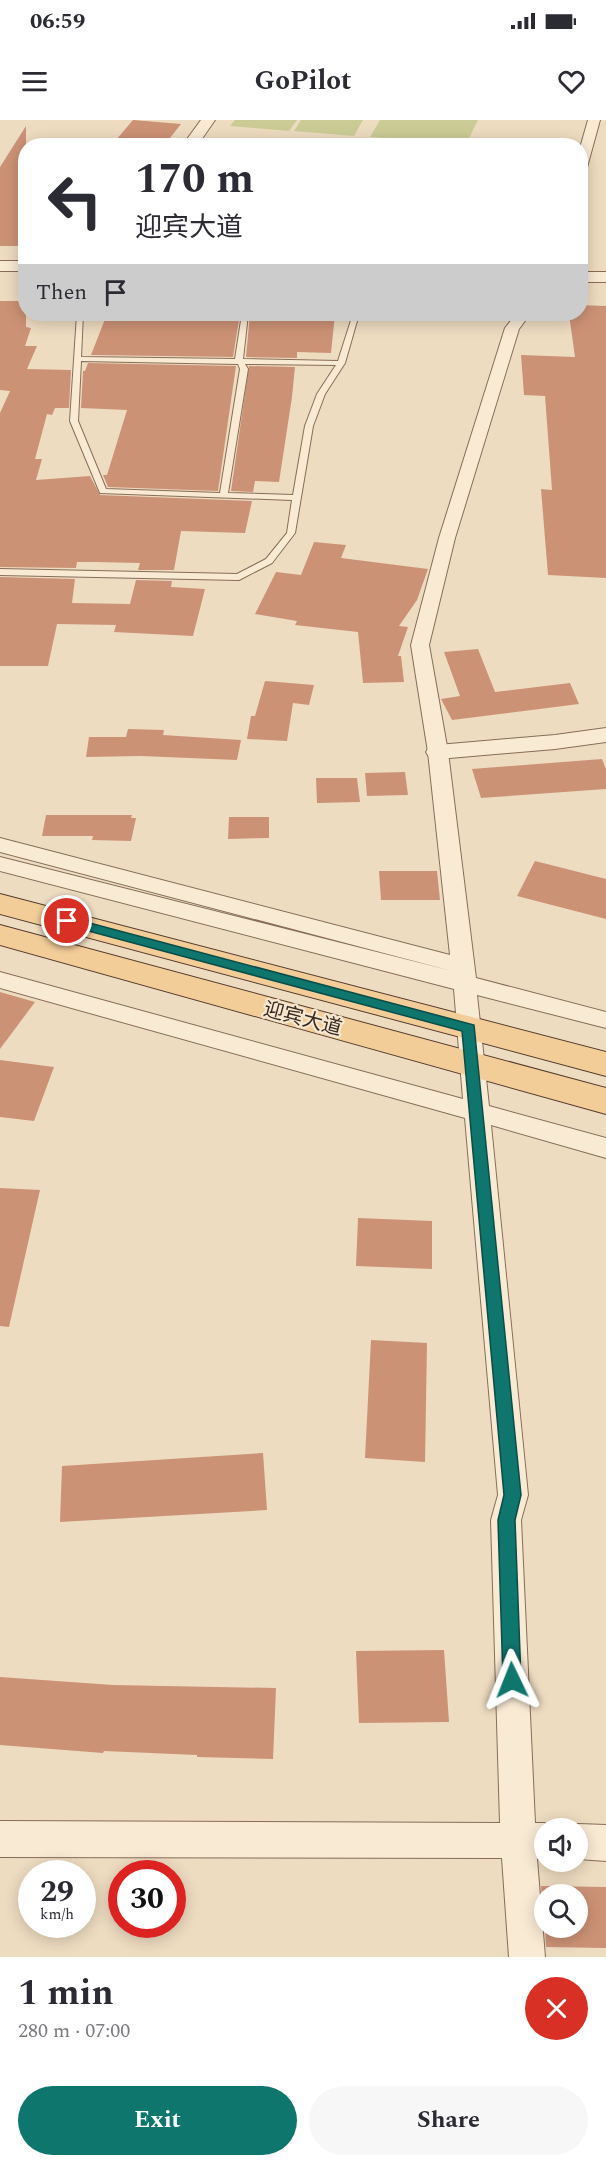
<!DOCTYPE html>
<meta charset="utf-8">
<style>
:root{--surface:#fff;--page:#f7f7f7;--text:#2b2b33;--muted:#7c7c81;--accent:#0f766e}
body{margin:0;font-family:Spectral,"Noto Sans SC",serif;background:var(--page);color:var(--text);height:100vh;display:flex;flex-direction:column;font-size:22px;white-space:nowrap}
*{box-sizing:border-box;margin:0}
p{font-size:20px;color:var(--muted)}
.icon{flex:none;width:33px;height:33px;fill:none;stroke:currentColor;stroke-width:2;stroke-linecap:round;stroke-linejoin:round}
.map{position:relative;height:1837px;overflow:hidden}
.details{display:flex;flex-direction:column;background:var(--surface);flex:1}
.details>*{flex:none}
.guide{position:absolute;left:18px;top:18px;width:570px;height:183px;border-radius:24px;box-shadow:0 3px 15px #0003;background:#fff;color:var(--text);overflow:hidden}
.fabs{position:absolute;left:534px;top:1698px;display:grid;gap:12px}
.fabs a{display:grid;place-items:center;width:54px;height:54px;border-radius:50%;background:var(--surface);box-shadow:0 3px 15px #0003;font-size:30px}
.speed{position:absolute;left:18px;top:1740px;display:flex;gap:12px;font-size:30px;font-weight:700;text-align:center}
.speed>*{display:grid;place-content:center;width:78px;height:78px;border-radius:50%;background:var(--surface);box-shadow:0 3px 15px #0003;line-height:1}
.speed small{font-size:15px;font-weight:400}
.speed .limit{border:9px solid #d22;background:#fff;color:#111}
.pin{position:absolute;display:grid;place-items:center;width:51px;height:51px;color:#fff;margin:-26px;border:3px solid #fff;border-radius:50%;box-shadow:0 2px 6px #0007}
.me{position:absolute;width:66px;margin:-33px;rotate:358deg;stroke-linejoin:round;filter:drop-shadow(0 0 4px #0008)}
.turn{display:flex;align-items:center;gap:21px;height:126px;padding:0 18px;font-size:27px}
.turn .icon{width:78px;height:78px;stroke-width:2.5}
.turn b{display:block;font-size:42px;line-height:51px}
.then{display:flex;align-items:center;height:57px;padding:0 18px;background:#0003;gap:12px;font-size:22px}
.round{display:grid;place-items:center;flex:none;width:63px;height:63px;border-radius:32px;background:var(--page)}
.head{display:flex;align-items:center;justify-content:space-between;height:102px;padding:0 18px}
h1{font-size:36px;font-weight:700;line-height:45px}
.cta{display:flex;gap:12px;margin-top:auto;padding:12px 18px}
.cta a{flex:1;height:69px;border-radius:36px;background:var(--accent);color:#fff;font-size:24px;font-weight:700;line-height:69px;text-align:center}
.cta a+a{background:var(--page);color:var(--text)}
.status{display:flex;justify-content:space-between;align-items:center;height:42px;padding:0 30px;background:var(--surface);direction:ltr}
.status svg{height:16px;fill:currentColor}
header{display:flex;justify-content:space-between;align-items:center;height:78px;padding:0 18px;background:var(--surface);font-size:27px;font-weight:700}
.map>svg:first-child{display:block}
</style>
<div class="status"><b>06:59</b><svg viewBox="0 0 49 12"><path d="M0 12V9h3v3zM5 12V6h3v6zM10 12V3h3v9zM15 12V0h3v12zM26 1h20v11H26zM47 4h2v5h-2z"/></svg></div>
<header><svg class="icon" aria-label="menu" viewBox="0 0 24 24"><path d="M4 6h16M4 12h16M4 18h16"/></svg>GoPilot<svg class="icon" aria-label="heart" viewBox="0 0 24 24"><path d="M12 20l-8-8c-3-5 5-10 8-4 3-6 11-1 8 4z"/></svg></header>
<div class="map">
<svg width="606" height="1837" viewBox="0 0 606 1837">
<rect width="100%" height="100%" fill="#eedcc1"/>
<path fill="#cbcc95" d="M235 0H297L289 11 230 6Z
M301 0H363L354 16 294 11Z
M380 0H478L466 24 370 17Z"/>
<path fill="#cc9276" d="M133 0 181 4 166 23 116 20Z
M26 6V126H0V47Z
M0 181H26V207L31 208 25 226H37L27 249 71 250 69 288H55L52 295 47 294 35 339H42L36 360 90 356 100 375 252 381 245 413 181 411 174 450H138L140 443 95 442H77L76 448 0 447V293L10 271 0 270Z
M580 185 606 186V458L548 455 541 369 552 370 545 276 524 275 521 235 575 237 569 194H580Z
M107 194H240L233 237 91 235Z
M250 194H335L331 233 297 232V238L246 237Z
M88 243 236 246 218 371 108 367 103 355H107L127 290 81 288 83 251H85Z
M249 246 295 247 292 277 279 362 255 361 253 372 231 371Z
M314 422 346 425 341 438 428 449 417 480 399 506 408 507 398 536H401L404 562 363 563 358 512 295 505 297 501 255 494 276 452 301 455Z
M0 457 75 459 72 483 130 484 136 460 172 461 171 467 205 469 193 516 114 512 116 505 57 504 48 546H0Z
M478 529 495 572 570 563 579 584 452 600 441 579 460 576 444 532Z
M265 561 314 565 309 585 293 583 287 621 247 619 251 596H255Z
M128 609 164 610 163 615 241 620 237 640 141 636 86 637 89 617H126Z
M602 639 606 649V669L481 678 472 649Z
M405 652 408 675 367 676 365 653Z
M316 658H357L360 682 317 683Z
M46 695H132L131 698H136L131 721 92 720 93 716H42Z
M229 697H269V718L228 719Z
M535 741 606 759V799L517 776Z
M379 751H437L440 780H381Z
M0 872 35 882 0 929Z
M0 940 54 947 34 1001 0 997Z
M0 1068 40 1070 9 1207 0 1206Z
M358 1098 432 1101V1149L356 1146Z
M371 1220 427 1223 425 1342 365 1338Z
M263 1333 267 1390 60 1402 62 1346Z
M444 1530 449 1602 359 1603 356 1531Z
M0 1557 113 1565 276 1568 273 1639 197 1637V1635L104 1631 103 1633 0 1625Z
M541 1766 606 1767V1828L546 1827 545 1808H578V1774H544V1803Z"/>
<g fill="none" stroke-linecap="round" stroke-linejoin="round">
<defs>
<path id="service" d="M77 194H83L81 237 235 239 242 194H248L243 239 338 241 353 194H359L345 243 325 274 313 306 295 413 272 443 239 460 0 455V449L237 454 266 439 287 413 292 380 100 373 70 301ZM81 241 238 244 240 249 220 373 106 369 78 301ZM245 244 336 245 317 274 305 306 293 375 228 373 248 249Z"/>
<path id="minor" d="M588 0H600L586 51 580 54V28Z
M516 194H530L519 209 455 418 429 525 448 632 476 858 606 892V908L477 875 489 986 606 1018V1038L491 1005 528 1375 521 1400 535 1703H544L556 1708H544V1738L537 1739 545 1837H509L502 1738 0 1737V1701L500 1703 491 1400 498 1375 465 998 0 868V852L463 979 454 869 0 751V737L452 851 0 732V718L450 835 428 632 411 525 439 418 505 208Z
M578 1704 606 1705V1741L578 1739V1708H568Z"/>
<path id="tertiary" d="M201 0H215L197 26H182Z
M0 141H26V151H0Z
M580 152H606V162H580Z
M606 608V622L555 629 438 639 429 637 426 632 429 627 438 625 555 615Z"/>
<path id="primary" d="M0 774 606 932V956L0 794Z
M0 805 606 968V994L0 825Z"/>
</defs>
<use href="#service" stroke="#876d58" stroke-width="2"/>
<use href="#minor" stroke="#876d58" stroke-width="2"/>
<use href="#tertiary" stroke="#876d58" stroke-width="2"/>
<use href="#primary" stroke="#553c2d" stroke-width="2"/>
<use href="#service" fill="#f9ead4" fill-rule="evenodd"/>
<use href="#minor" fill="#f9ead4" fill-rule="evenodd"/>
<use href="#tertiary" fill="#f9ead4" fill-rule="evenodd"/>
<use href="#primary" fill="#f2cd98" fill-rule="evenodd"/>
</g>
<path fill="#0f766e" stroke="#0a4d48" stroke-width="1.5" d="M67 797 474 905 521 1375 515 1400 521 1560 519 1567 512 1570 505 1567 503 1560 498 1400 504 1375 462 911 62 804 61 801Z"/>
<g text-anchor="middle" stroke-width="4.5" stroke-linejoin="round" paint-order="stroke">
<g font-size="20" fill="#37271d" stroke="#f5e7d0">
<text transform="translate(303 898) rotate(15)" y="7">迎宾大道</text>
</g>
</g>
</svg>
<div class="fabs">
<a><svg class="icon" aria-label="sound" viewBox="0 0 24 24"><path d="M4 9h4l5-4v14l-5-4H4zM17 9q2 3 0 6"/></svg></a>
<a><svg class="icon" aria-label="search" viewBox="0 0 24 24"><circle cx="10" cy="10" r="6"/><path d="M15 15l6 6"/></svg></a>
</div>
<div class="speed"><div>29<small>km/h</small></div><div class="limit">30</div></div>
<div class="pin" style="left:67px;top:801px;background:#d93025"><svg class="icon" aria-label="arrive" viewBox="0 0 24 24"><path d="M6 21V4h12l-3 4 3 4H6"/></svg></div>
<svg class="me" style="left:512px;top:1560px" viewBox="-20 -20 40 40"><path d="M0-17L14 15 0 8-14 15z" fill="#0f766e" stroke="#fff" stroke-width="4"/></svg>
<div class="guide">
<div class="turn"><svg class="icon" aria-label="left" viewBox="0 0 24 24"><path d="M17 20v-9H6M10 6l-5 5 5 5"/></svg><div><b>170 m</b>迎宾大道</div></div>
<div class="then">Then<svg class="icon" aria-label="arrive" viewBox="0 0 24 24"><path d="M6 21V4h12l-3 4 3 4H6"/></svg></div>
</div>
</div>
<section class="details">
<div class="head"><div><h1>1 min</h1><p>280 m · 07:00</p></div><a class="round" style="background:#d93025;color:#fff"><svg class="icon" aria-label="close" viewBox="0 0 24 24"><path d="M6 6l12 12M18 6L6 18"/></svg></a></div>
<div class="cta"><a>Exit</a><a>Share</a></div>
</section>
